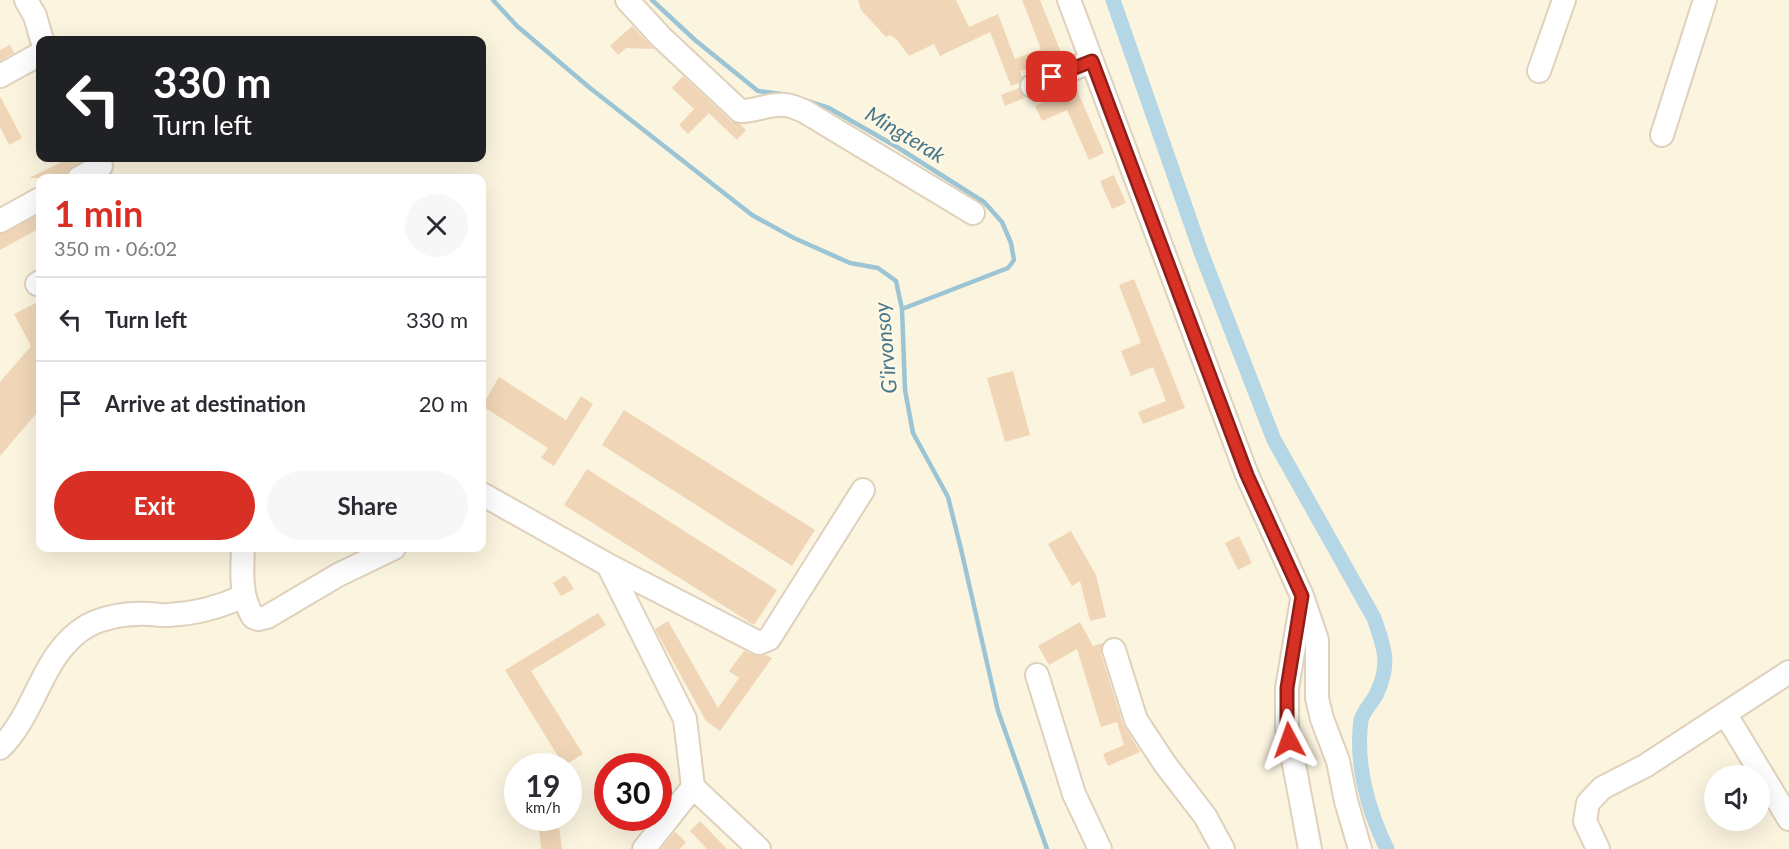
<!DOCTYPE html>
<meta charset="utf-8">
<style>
:root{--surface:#fff;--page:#f7f7f7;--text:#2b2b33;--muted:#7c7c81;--line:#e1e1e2;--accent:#d93025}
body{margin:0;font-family:Lato,sans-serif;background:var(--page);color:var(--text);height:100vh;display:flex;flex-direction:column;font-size:22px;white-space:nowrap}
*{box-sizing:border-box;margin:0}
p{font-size:20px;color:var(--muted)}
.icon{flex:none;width:33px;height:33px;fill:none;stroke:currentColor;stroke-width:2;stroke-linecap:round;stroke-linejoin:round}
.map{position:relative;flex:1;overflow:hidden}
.side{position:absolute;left:36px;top:174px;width:450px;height:378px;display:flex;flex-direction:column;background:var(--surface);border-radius:12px;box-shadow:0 6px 24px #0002}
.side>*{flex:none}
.top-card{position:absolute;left:36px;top:36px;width:450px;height:126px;border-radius:12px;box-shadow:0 6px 24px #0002;background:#202124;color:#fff;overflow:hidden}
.tools{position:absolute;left:1704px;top:765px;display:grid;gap:12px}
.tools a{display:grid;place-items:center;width:66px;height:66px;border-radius:50%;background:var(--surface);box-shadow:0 6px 24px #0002;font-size:30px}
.speed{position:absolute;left:504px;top:753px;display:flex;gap:12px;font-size:30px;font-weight:700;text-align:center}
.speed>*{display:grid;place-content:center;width:78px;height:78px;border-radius:50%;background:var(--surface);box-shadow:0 6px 24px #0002;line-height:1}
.speed small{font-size:15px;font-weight:400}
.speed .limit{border:9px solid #d22;background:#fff;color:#111}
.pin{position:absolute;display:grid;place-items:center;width:51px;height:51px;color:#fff;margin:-26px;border-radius:12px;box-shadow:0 3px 9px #0006}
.me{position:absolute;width:66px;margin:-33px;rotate:356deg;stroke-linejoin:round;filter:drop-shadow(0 0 4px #0008)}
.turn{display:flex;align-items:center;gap:21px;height:126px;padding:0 18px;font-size:27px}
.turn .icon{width:78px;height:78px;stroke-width:2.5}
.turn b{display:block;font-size:42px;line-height:51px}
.round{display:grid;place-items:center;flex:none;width:63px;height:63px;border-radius:32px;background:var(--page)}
.summary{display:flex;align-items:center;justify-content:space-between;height:102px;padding:0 18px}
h1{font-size:36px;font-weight:700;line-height:45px;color:var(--accent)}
.button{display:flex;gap:12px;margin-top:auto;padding:12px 18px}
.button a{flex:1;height:69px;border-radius:36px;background:var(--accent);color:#fff;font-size:24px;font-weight:700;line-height:69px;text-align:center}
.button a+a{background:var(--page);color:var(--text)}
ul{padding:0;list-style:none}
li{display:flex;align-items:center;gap:18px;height:84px;padding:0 18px;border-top:2px solid var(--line)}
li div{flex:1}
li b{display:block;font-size:22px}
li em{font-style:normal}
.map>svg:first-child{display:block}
</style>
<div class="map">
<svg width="1789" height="849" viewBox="0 0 1789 849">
<rect width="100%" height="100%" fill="#fbf4df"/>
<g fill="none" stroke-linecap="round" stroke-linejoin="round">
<path stroke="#9bc4d5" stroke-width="4.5" d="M493 0 517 26 590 88 752 215 794 238 850 263 878 268 896 281 902 309 905 390 913 433 948 497 961 549 998 711 1047 849
M652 0 695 40 758 91 781 94
M807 101 829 108 897 147 984 202 1002 222 1011 243 1014 260 1008 268 902 309"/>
<path stroke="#b5d6e4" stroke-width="15" d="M1113 0 1201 252 1274 440 1374 618C1384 647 1391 663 1377 693 1373 702 1363 711 1361 720 1355 763 1368 811 1387 849"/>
</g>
<path fill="#f0d6b7" d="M858 0H956L969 27 998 14 1015 59 1041 49 1022 0H1040L1062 55 1020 71 1022 77 1019 83 1011 86 990 32 940 56 934 44 909 56 896 39 890 35 886 37 861 10Z
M632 26 654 49 626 48 618 55 610 46Z
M10 45 14 53 0 61V50Z
M683 76 731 121 740 124 746 130 737 140 709 113 688 134 679 125 694 109 672 88Z
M1074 83 1104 153 1089 160 1067 110 1042 121 1035 106 1060 95 1058 90Z
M1019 88 1024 98 1005 106 1001 95Z
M0 96 22 138 9 145 0 127Z
M70 158H84V160L68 171 66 178H29Z
M1114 175 1126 203 1112 209 1100 181Z
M40 214V228L0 250V234Z
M1134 279 1185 408 1143 424 1138 412 1166 401 1153 367 1131 376 1121 351 1141 343 1119 285Z
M40 301V409L0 456V382L31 346 14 314Z
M1013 371 1030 435 1005 442 987 378Z
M499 377 566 420 581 396 593 404 554 466 541 458 548 448 482 406Z
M624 410 815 530 792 566 602 445Z
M587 469 777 590 754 625 564 505Z
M1071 531 1096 575 1106 617 1090 621 1080 581 1072 586 1048 544Z
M1239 536 1252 563 1238 570 1225 543Z
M565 575 574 589 561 596 553 583Z
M598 613 606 625 531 671 583 754 564 766 505 670Z
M668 621 718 708 739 678 729 671 744 651 758 656 766 655 772 658 720 731 706 721 655 629Z
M1080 622 1093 646 1103 643 1101 654 1123 724 1140 752 1108 766 1103 754 1124 745 1117 722 1101 727 1077 649 1049 665 1038 646Z
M700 821 727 849H707L690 831Z
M559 828 562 849H541L539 830Z
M675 832 686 842 680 849H661Z"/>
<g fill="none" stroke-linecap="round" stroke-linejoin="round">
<defs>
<path id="minor" d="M26 0 35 16 42 40
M627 0 661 37 740 111C755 112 769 103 785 105 791 105 798 109 804 111L973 213
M1069 0 1247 475 1302 596 1317 640V698L1322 719 1338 761 1346 801 1360 849
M1539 71 1564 0
M0 76 40 54
M1032 86 1092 61
M1662 135 1705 0
M79 178 101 166 97 158
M0 221 40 199
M37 284 40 282
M482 494 608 565 685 719 693 787 759 849
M243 548C242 572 240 596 253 617L258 619 267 617 338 575 394 548
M608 565 759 643 769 639 863 490
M1302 600 1287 688V727L1310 849
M1114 650 1136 720 1165 764 1205 816 1223 849
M1037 675 1074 794 1100 849
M1726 715 1789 819
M0 748C6 743 10 737 15 730 39 696 48 649 87 626 106 616 129 613 150 614 156 614 162 616 168 615 194 614 220 607 244 596
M644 849 693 787
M1598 849 1585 821 1588 803 1602 788 1645 766 1789 672"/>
</defs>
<use href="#minor" stroke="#dfd1bb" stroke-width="26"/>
<use href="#minor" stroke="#fff" stroke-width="22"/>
</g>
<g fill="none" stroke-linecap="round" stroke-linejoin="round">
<defs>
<path id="route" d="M1052 77 1092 61 1247 475 1302 596 1287 688V727L1289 740"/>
</defs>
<use href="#route" stroke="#8d1f18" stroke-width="15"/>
<use href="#route" stroke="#d93025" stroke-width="10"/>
</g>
<g text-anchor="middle" stroke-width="5" stroke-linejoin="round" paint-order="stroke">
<g font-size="21" font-style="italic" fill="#45768b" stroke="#fff8e5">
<text transform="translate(905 135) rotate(31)" y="7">Mingterak</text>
<text transform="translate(886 348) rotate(-95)" y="7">G‘irvonsoy</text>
</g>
</g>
</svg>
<div class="tools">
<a><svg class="icon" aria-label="sound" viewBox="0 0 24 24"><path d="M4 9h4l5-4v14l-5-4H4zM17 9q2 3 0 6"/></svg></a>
</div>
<div class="speed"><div>19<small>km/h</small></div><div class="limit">30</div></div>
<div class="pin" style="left:1052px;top:77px;background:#d93025"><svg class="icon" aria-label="arrive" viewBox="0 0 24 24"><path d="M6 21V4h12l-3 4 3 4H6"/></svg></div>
<svg class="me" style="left:1289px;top:740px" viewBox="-20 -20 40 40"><path d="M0-17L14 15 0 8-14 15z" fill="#d93025" stroke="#fff" stroke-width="4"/></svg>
<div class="top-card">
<div class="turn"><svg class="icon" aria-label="left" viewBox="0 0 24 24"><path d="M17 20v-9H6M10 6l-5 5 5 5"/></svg><div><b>330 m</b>Turn left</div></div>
</div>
<section class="side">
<div class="summary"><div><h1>1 min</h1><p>350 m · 06:02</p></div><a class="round"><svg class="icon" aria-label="close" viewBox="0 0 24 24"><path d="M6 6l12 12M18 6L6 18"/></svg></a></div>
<ul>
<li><svg class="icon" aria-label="left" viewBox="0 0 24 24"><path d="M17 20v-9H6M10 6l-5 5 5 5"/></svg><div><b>Turn left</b></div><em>330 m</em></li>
<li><svg class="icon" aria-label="arrive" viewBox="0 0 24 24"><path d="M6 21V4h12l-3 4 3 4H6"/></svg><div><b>Arrive at destination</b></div><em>20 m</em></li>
</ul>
<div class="button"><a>Exit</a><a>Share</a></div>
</section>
</div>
